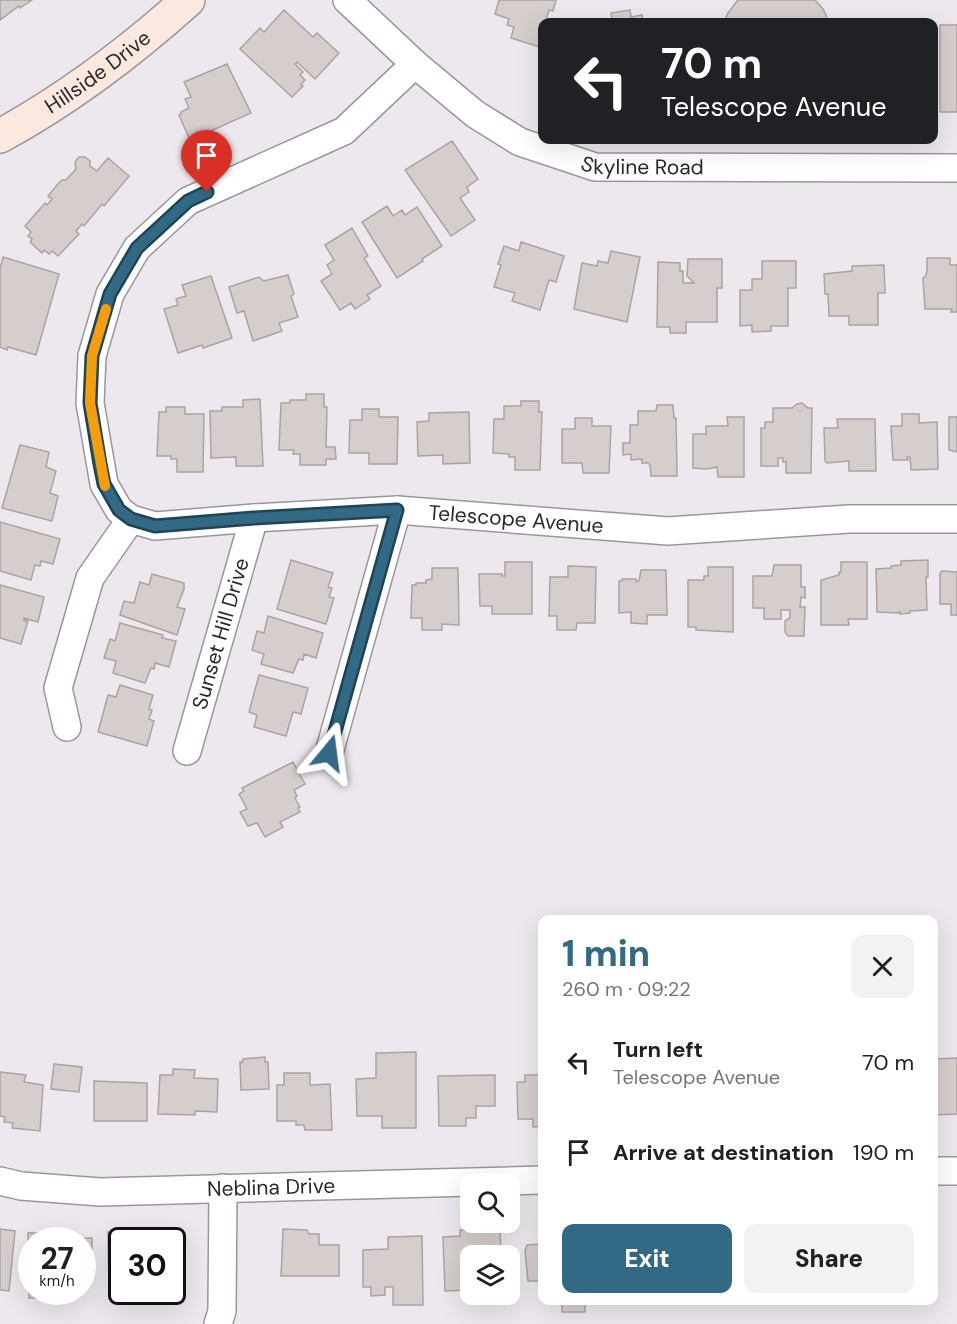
<!DOCTYPE html>
<meta charset="utf-8">
<style>
:root{--surface:#fff;--page:#f2f2f2;--text:#202124;--muted:#757577;--accent:#326984}
body{margin:0;font-family:"DM Sans",sans-serif;background:var(--page);color:var(--text);height:100vh;display:flex;flex-direction:column;font-size:22px;white-space:nowrap}
*{box-sizing:border-box;margin:0}
p{font-size:20px;color:var(--muted)}
.icon{flex:none;width:33px;height:33px;fill:none;stroke:currentColor;stroke-width:2;stroke-linecap:round;stroke-linejoin:round}
.map{position:relative;flex:1;overflow:hidden}
.side{position:absolute;left:538px;top:915px;width:400px;height:390px;display:flex;flex-direction:column;background:var(--surface);border-radius:12px;box-shadow:0 6px 24px #0002}
.side>*{flex:none}
.guide{position:absolute;left:538px;top:18px;width:400px;height:126px;border-radius:12px;box-shadow:0 6px 24px #0002;background:#202124;color:#fff;overflow:hidden}
.controls{position:absolute;left:460px;top:1173px;display:grid;gap:12px}
.controls a{display:grid;place-items:center;width:60px;height:60px;border-radius:12px;background:var(--surface);box-shadow:0 6px 24px #0002;font-size:30px}
.speed{position:absolute;left:18px;top:1227px;display:flex;gap:12px;font-size:30px;font-weight:700;text-align:center}
.speed>*{display:grid;place-content:center;width:78px;height:78px;border-radius:50%;background:var(--surface);box-shadow:0 6px 24px #0002;line-height:1}
.speed small{font-size:15px;font-weight:400}
.speed .limit{border:3px solid #111;border-radius:9px;background:#fff;color:#111}
.pin{position:absolute;display:grid;place-items:center;width:51px;height:51px;color:#fff;margin:-62px -26px;border-radius:50% 50% 50% 0;rotate:-45deg;box-shadow:0 0 6px #0007}
.pin .icon{rotate:45deg}
.me{position:absolute;width:66px;margin:-33px;rotate:16deg;stroke-linejoin:round;filter:drop-shadow(0 0 4px #0008)}
.turn{display:flex;align-items:center;gap:21px;height:126px;padding:0 24px;font-size:27px}
.turn .icon{width:78px;height:78px;stroke-width:2.5}
.turn b{display:block;font-size:42px;line-height:51px}
.round{display:grid;place-items:center;flex:none;width:63px;height:63px;border-radius:12px;background:var(--page)}
.summary{display:flex;align-items:center;justify-content:space-between;height:102px;padding:0 24px}
h1{font-size:36px;font-weight:800;line-height:45px;color:var(--accent)}
.primary-button{display:flex;gap:12px;margin-top:auto;padding:12px 24px}
.primary-button a{flex:1;height:69px;border-radius:12px;background:var(--accent);color:#fff;font-size:24px;font-weight:800;line-height:69px;text-align:center}
.primary-button a+a{background:var(--page);color:var(--text)}
ul{padding:0;list-style:none}
li{display:flex;align-items:center;gap:18px;height:90px;padding:0 24px}
li div{flex:1}
li b{display:block;font-size:22px}
li em{font-style:normal}
.map>svg:first-child{display:block}
</style>
<div class="map">
<svg width="957" height="1324" viewBox="0 0 957 1324">
<rect width="100%" height="100%" fill="#ece8ee"/>
<path fill="#d6cecd" stroke="#aba3a3" stroke-width="1.5" d="M0 0H32L20 8 19 6 0 20Z
M499 0H556L553 11 549 10 546 20 550 22H543V48L511 38 514 27 507 25 509 19 495 14Z
M738 0H815L823 9 829 22H724L728 13Z
M284 10 313 37 317 33 339 53 315 79 297 62 295 64 303 72 300 75 305 80 301 84 303 86 292 97 240 49 260 28 264 32Z
M630 10 631 17 642 15 643 22H595V21L612 19 611 13Z
M940 25H957V112H940Z
M227 64 251 113 193 139 192 137 189 138 179 115 181 114V112L189 108 185 99 191 97 184 82Z
M452 141 478 179 467 187 469 192 460 198 475 220 451 236 405 170Z
M79 157H85L90 161V166L97 171 108 158 129 176 104 206 102 204 84 226 82 224 76 231 79 234 58 256 52 251 49 254 44 250 42 253 30 242 32 239 28 236 31 232 25 226 45 203 47 205 52 199 48 196 57 185 62 180H66L76 169 75 162Z
M387 206 393 216 402 210 405 215 417 207 442 246 422 259 423 261 397 278 362 222Z
M352 228 368 256 364 258 381 286 367 295 370 299 355 309 351 303 340 310 321 281 332 274 327 265 334 260 325 245Z
M521 242 564 256 556 282 549 280 540 310 512 301 515 293 494 287 501 265 498 264 504 246 519 251Z
M611 251 640 257 627 322 574 309 582 263 597 266 598 261 608 263Z
M3 257 59 274 36 355 8 347 7 350 0 347V269Z
M927 258H950V265H957V312H951L952 309H925L923 278 925 277 927 272Z
M688 259H722V288H717V322H686V333H670V327H657L658 262 680 263V271H683V283H694L687 276Z
M762 261H796V288H788V326H771V331L752 332V325L740 326V290H752V279H762Z
M884 265 885 293H878V325H849V316H829L828 294H825L824 274 852 271V266Z
M288 275 294 294 291 296 298 317 279 323 282 331 253 341 244 311 237 313 229 287 259 277 264 281Z
M211 276 232 338 203 348 202 345 178 353 164 309 178 305 176 299 186 296 182 285Z
M306 394H324V407H327L326 447H335L336 459H326V465H300V454H293L294 450H279L281 403H290V400H306Z
M260 399 263 466H236V457L211 458 210 411H222V407H243V400Z
M521 401H539V412H542L540 470H515V457H509V454L493 453 494 419H504V406H521Z
M802 403 808 408H812L811 473H786V462H783V458H778V466H761V428H765V422H773V408H792L797 404Z
M657 405H673L674 418H676L677 476H651L650 465 648 463H642V459L631 460V454L623 455V443H630V425H638V411H656Z
M166 407H185V414H204L203 472H177V459H171V456H157L159 412H166Z
M362 409H379V417H398L397 464H369V453H349L350 420H362Z
M469 412 470 463 443 464V455L418 456 417 422 429 421V413Z
M902 414H919V423L937 422 938 469 911 470 910 457H907L908 460H893L891 426H902Z
M727 417H744V477H718L717 467 707 469 693 468V434H706V426H728Z
M949 417H957V452L949 450Z
M575 418H592V426H611L609 473H583L582 463H562V429H575Z
M837 419H875L876 471H849V461L827 463 825 461 824 428H838Z
M20 445 49 452 46 467 56 471 50 493 58 496 52 521 2 508Z
M0 522 60 539 53 564 41 561 40 566 35 565 31 580 0 571Z
M291 560 333 573 328 587 332 588 329 597 334 598 326 624 277 609Z
M928 560V577H926L927 610 910 611V613L900 614V611L899 613 877 612 876 569 891 568V566L901 565V561Z
M505 562H532V614H492V606H480L479 574H502V576H505Z
M841 562H867V619H848L849 625H821V580L839 575V572H841Z
M774 565H801V587H805V598L801 597 800 607H805L804 636H788L785 632V621L790 618V610H781V619H764V608H753V576H772Z
M568 566 596 567 595 623H577L576 630H557V616H549L550 577H568Z
M708 567H733V632L696 630V627H688V580H704V576H708Z
M432 568H458L459 625 442 624V630H422V618H411L412 585H416V583H426V580L432 579Z
M641 570H666L667 615H647V624L631 623V612L619 613V581H622V579H636V582L639 581Z
M942 571 957 572V615H951V604H940V573Z
M152 574 184 583V589L177 607 185 609 177 635 120 615 124 601 134 603 140 582 149 585Z
M0 585 44 597 38 622 24 618V621H28L21 644 0 638Z
M268 616 323 633 316 658 304 654 303 660 299 659 293 673 261 664 264 654 252 650 257 631 264 633Z
M120 623 163 635 162 638 176 641 169 667 155 663 154 669 151 668 145 683 113 673 116 661 104 658 110 639 115 641Z
M259 675 308 688 301 714 293 712 286 736 254 727 257 715 249 712Z
M120 685 153 695 149 709 152 710 149 719 154 721 147 746 98 732 108 695 116 697Z
M293 762 305 784 294 790 297 796 295 798 300 807 298 808 300 812 280 822 283 827 265 837 257 823 248 826 240 812 247 809 239 794 244 791 242 788Z
M416 1052V1128H382V1116H357L356 1079 376 1078V1053Z
M265 1057V1062H268L269 1089 241 1090 240 1062 242 1063 243 1059Z
M957 1058V1114L934 1115V1059Z
M54 1064 82 1067 79 1092 51 1089Z
M173 1069 195 1070 194 1078 218 1079 217 1112 195 1111V1115L158 1114 160 1075H173Z
M0 1072 26 1075 24 1082 43 1085 40 1131 12 1128 13 1123 4 1122 5 1117 0 1116Z
M284 1073H310V1085L330 1084 332 1130H305L304 1125H296V1121H277V1085H284Z
M495 1075V1106H476V1118H466V1126H439L438 1076Z
M525 1075H543V1126L533 1127V1119H518L517 1082H525Z
M94 1081 147 1083V1121H94Z
M0 1229 15 1231 9 1291 0 1290Z
M283 1229 307 1230 309 1234H319V1245H339V1276H281Z
M500 1229 501 1256H471V1290L445 1291 443 1237 460 1236V1230Z
M129 1231V1236H137L136 1239 171 1237V1240H122V1292H161L109 1293 108 1232Z
M28 1233H57V1240H32V1292L72 1293H55L56 1298H29Z
M422 1236 423 1305H393V1287H385V1295L371 1296V1287H363V1250L388 1249V1237Z
M92 1238V1281L82 1282V1240H60H65V1239Z
M543 1244V1281H528L525 1251 527 1245Z
M562 1300H585V1312H562Z"/>
<g fill="none" stroke-linecap="round" stroke-linejoin="round">
<defs>
<g id="street">
<path id="s1" d="M347 0 415 64 475 114 520 142 595 167 957 168"/>
<path id="s2" d="M415 64 344 131 188 201 137 248 110 294 92 356 90 403 104 484 119 510 131 519 155 526 254 518 397 510 668 531 849 519H957"/>
<path d="M67 727 58 688 90 578 131 519"/>
<path id="s3" d="M187 751 254 518"/>
<path d="M329 753 397 510"/>
<path d="M934 1171H957"/>
<path id="s4" d="M0 1181 21 1186 100 1192 543 1180"/>
<path d="M218 1324 222 1311 223 1188"/>
</g>
<g id="secondary">
<path id="s5" d="M0 136C68 99 130 52 188 0"/>
</g>
</defs>
<use href="#street" stroke="#9a969c" stroke-width="30"/>
<use href="#secondary" stroke="#9a969c" stroke-width="36"/>
<use href="#street" stroke="#fff" stroke-width="27"/>
<use href="#secondary" stroke="#fbe9e0" stroke-width="33"/>
</g>
<g fill="none" stroke-linecap="round" stroke-linejoin="round">
<defs>
<path id="route" d="M207 192 188 201 137 248 110 294 92 356 90 403 100 464 104 484 119 510 131 519 155 526 254 518 397 510 329 753"/>
</defs>
<use href="#route" stroke="#204456" stroke-width="15"/>
<use href="#route" stroke="#326984" stroke-width="10"/>
<path stroke="#f59e0b" stroke-width="10" d="M105 486 90 403 92 356 106 309"/>
</g>
<g text-anchor="middle" stroke-width="6" stroke-linejoin="round" paint-order="stroke">
<g font-size="21" fill="#2a282b" stroke="#ece8ee">
<text dy="7" stroke="none"><textPath href="#s5" startOffset="117">Hillside Drive</textPath></text>
<text dy="7" stroke="none"><textPath href="#s1" startOffset="351">Skyline Road</textPath></text>
<text dy="7" stroke="none"><textPath href="#s2" startOffset="1017">Telescope Avenue</textPath></text>
<text dy="7" stroke="none"><textPath href="#s3" startOffset="122">Sunset Hill Drive</textPath></text>
<text dy="7" stroke="none"><textPath href="#s4" startOffset="272">Neblina Drive</textPath></text>
</g>
</g>
</svg>
<div class="controls">
<a><svg class="icon" aria-label="search" viewBox="0 0 24 24"><circle cx="10" cy="10" r="6"/><path d="M15 15l6 6"/></svg></a>
<a><svg class="icon" aria-label="layers" viewBox="0 0 24 24"><path d="M12 4l9 5-9 5-9-5zM3 14l9 5 9-5"/></svg></a>
</div>
<div class="speed"><div>27<small>km/h</small></div><div class="limit">30</div></div>
<div class="pin" style="left:207px;top:192px;background:#d93025"><svg class="icon" aria-label="arrive" viewBox="0 0 24 24"><path d="M6 21V4h12l-3 4 3 4H6"/></svg></div>
<svg class="me" style="left:329px;top:753px" viewBox="-20 -20 40 40"><path d="M0-17L14 15 0 8-14 15z" fill="#326984" stroke="#fff" stroke-width="4"/></svg>
<div class="guide">
<div class="turn"><svg class="icon" aria-label="left" viewBox="0 0 24 24"><path d="M17 20v-9H6M10 6l-5 5 5 5"/></svg><div><b>70 m</b>Telescope Avenue</div></div>
</div>
<section class="side">
<div class="summary"><div><h1>1 min</h1><p>260 m · 09:22</p></div><a class="round"><svg class="icon" aria-label="close" viewBox="0 0 24 24"><path d="M6 6l12 12M18 6L6 18"/></svg></a></div>
<ul>
<li><svg class="icon" aria-label="left" viewBox="0 0 24 24"><path d="M17 20v-9H6M10 6l-5 5 5 5"/></svg><div><b>Turn left</b><p>Telescope Avenue</p></div><em>70 m</em></li>
<li><svg class="icon" aria-label="arrive" viewBox="0 0 24 24"><path d="M6 21V4h12l-3 4 3 4H6"/></svg><div><b>Arrive at destination</b></div><em>190 m</em></li>
</ul>
<div class="primary-button"><a>Exit</a><a>Share</a></div>
</section>
</div>
